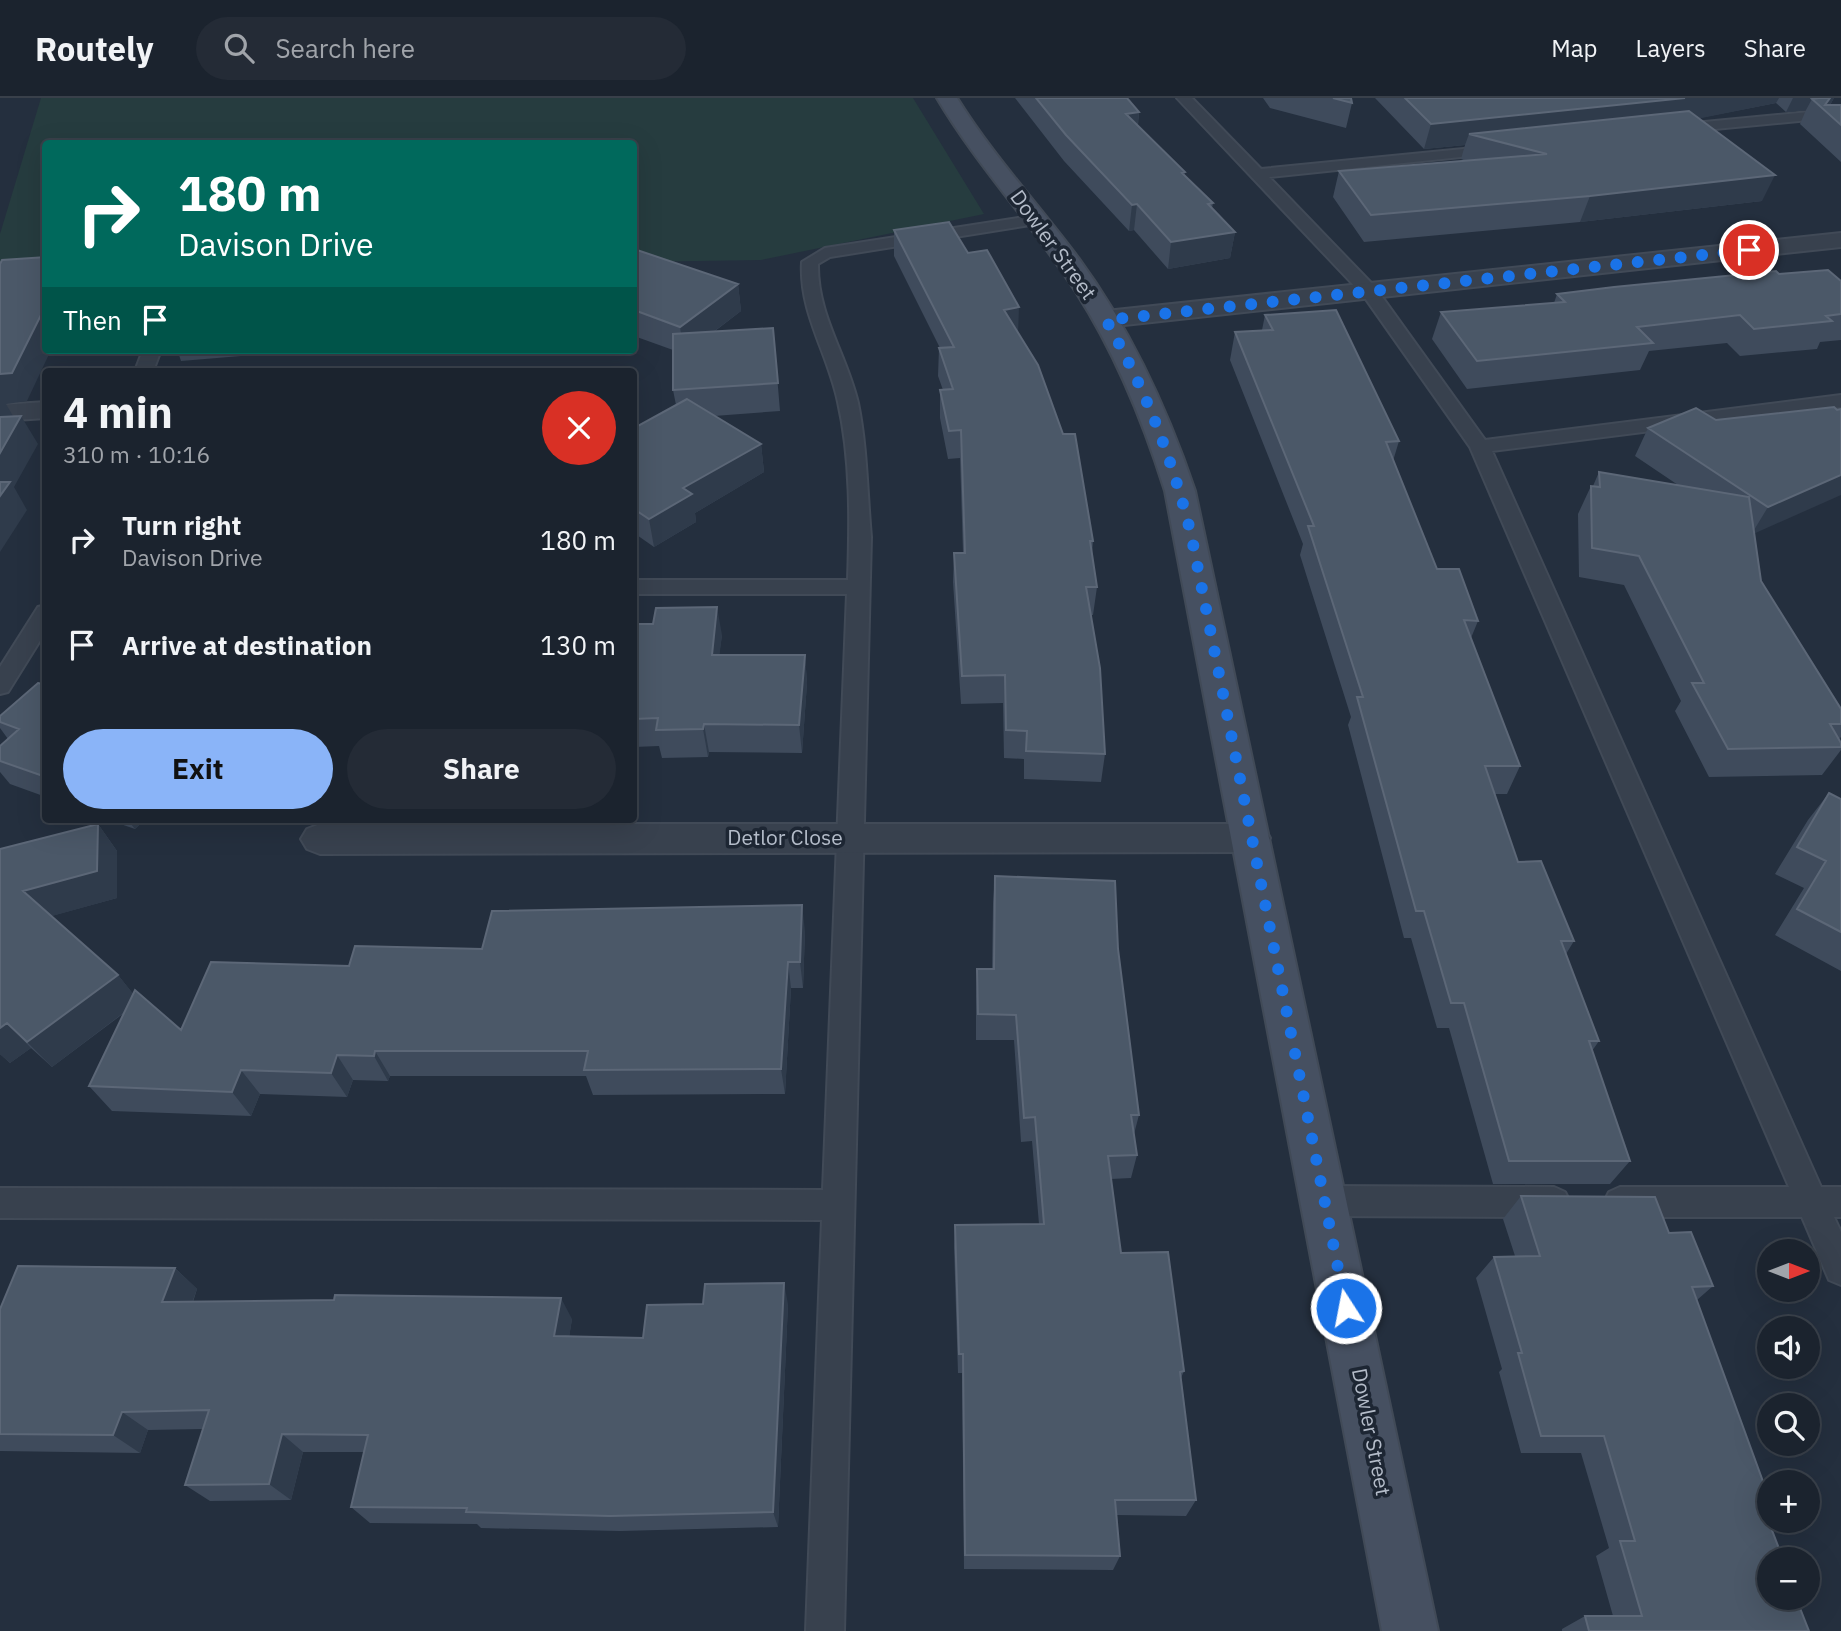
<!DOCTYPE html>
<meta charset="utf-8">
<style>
:root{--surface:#1b232e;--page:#242b36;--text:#f1f3f6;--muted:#a0a4aa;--line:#39404a;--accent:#8ab4f8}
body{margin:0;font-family:"IBM Plex Sans",sans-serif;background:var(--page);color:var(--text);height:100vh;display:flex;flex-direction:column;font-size:26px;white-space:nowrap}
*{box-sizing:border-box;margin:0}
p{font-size:23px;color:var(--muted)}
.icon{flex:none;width:38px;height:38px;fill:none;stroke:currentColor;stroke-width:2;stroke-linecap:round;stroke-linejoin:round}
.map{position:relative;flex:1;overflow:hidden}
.details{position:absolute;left:42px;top:270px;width:595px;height:455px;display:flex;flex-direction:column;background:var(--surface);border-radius:7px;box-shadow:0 7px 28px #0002,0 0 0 2px var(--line)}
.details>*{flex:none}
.hud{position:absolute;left:42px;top:42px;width:595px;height:214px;border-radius:7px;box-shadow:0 7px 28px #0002,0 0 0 2px var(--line);background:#00695c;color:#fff;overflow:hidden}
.needle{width:46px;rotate:90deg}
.controls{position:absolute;left:1757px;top:1141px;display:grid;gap:14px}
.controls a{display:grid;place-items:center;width:63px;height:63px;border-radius:50%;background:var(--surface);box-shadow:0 7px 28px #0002,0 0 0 2px var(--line);font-size:35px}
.pin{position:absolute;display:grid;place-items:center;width:60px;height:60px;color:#fff;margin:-30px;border:4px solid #fff;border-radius:50%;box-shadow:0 2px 7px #0007}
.me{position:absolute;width:77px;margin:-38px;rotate:349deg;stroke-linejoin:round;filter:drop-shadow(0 0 5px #0008)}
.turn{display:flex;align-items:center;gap:24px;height:147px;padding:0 21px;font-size:32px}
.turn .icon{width:91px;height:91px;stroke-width:2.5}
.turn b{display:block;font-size:49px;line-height:60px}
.then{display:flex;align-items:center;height:66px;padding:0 21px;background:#0003;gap:14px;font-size:26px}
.round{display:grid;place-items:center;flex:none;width:74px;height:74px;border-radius:37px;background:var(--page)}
.overview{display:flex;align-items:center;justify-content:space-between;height:119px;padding:0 21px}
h1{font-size:42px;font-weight:800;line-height:52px}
.action{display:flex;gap:14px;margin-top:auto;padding:14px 21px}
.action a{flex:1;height:80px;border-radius:42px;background:var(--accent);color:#111;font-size:28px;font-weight:800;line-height:80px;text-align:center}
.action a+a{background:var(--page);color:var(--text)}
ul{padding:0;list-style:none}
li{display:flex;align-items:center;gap:21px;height:105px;padding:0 21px}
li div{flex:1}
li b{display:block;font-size:26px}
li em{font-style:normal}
header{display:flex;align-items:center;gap:42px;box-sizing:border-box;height:98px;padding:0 35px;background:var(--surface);border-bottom:2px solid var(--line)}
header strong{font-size:33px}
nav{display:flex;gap:38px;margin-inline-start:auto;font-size:24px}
.search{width:490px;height:63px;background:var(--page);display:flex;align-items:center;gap:18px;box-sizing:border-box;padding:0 24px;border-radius:38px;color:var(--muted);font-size:26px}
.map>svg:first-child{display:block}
</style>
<header>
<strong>Routely</strong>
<div class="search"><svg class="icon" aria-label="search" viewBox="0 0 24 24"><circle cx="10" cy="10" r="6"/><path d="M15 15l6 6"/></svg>Search here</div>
<nav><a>Map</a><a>Layers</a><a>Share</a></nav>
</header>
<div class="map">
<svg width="1841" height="1533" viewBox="0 0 1841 1533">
<rect width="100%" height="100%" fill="#242f3e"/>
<path fill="#263c3f" d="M41 0H913L984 116 761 162 634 164V46H46L45 167 0 171V136Z"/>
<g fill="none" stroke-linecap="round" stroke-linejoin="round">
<defs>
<path id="lane" d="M1177 0H1192L1261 71 1504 47 1507 50 1499 55 1269 79 1375 189 1485 342 1841 297V309L1492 353 1821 1089H1841V1119H1834L1841 1134V1187L1829 1182 1802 1119H1620L1609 1114 1604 1104 1609 1094 1620 1089H1789L1470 349 1363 197Z
M1841 11V19L1673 35 1666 31 1673 27Z
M1037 117 1043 119V125L830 159 818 166C817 217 847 257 858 305 867 349 867 394 871 439L844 1533H806L822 1122 0 1120V1090L823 1092 847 496H634V482H848C850 424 851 361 838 304 828 255 799 215 802 164L825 150Z
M143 252H161L153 273H135Z
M46 507V533L8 594 0 596V569L38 509Z
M1324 1088 1554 1089 1565 1094 1570 1104 1565 1114 1554 1119 1324 1118 1313 1113 1308 1103 1313 1093Z"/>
<path id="street" d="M1841 135V149L1106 229 1097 227 1093 221 1097 215 1106 213Z
M46 304V320L0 323V307Z
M320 726H1251L1264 730 1270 740 1264 750 1251 754 320 756 307 751 301 741 307 731Z"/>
<path id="secondary" d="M937 0H957C993 58 1039 107 1079 161 1131 232 1167 310 1195 393L1438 1533H1382L1165 393C1143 323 1116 256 1076 194 1033 127 978 69 937 0Z"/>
</defs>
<use href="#lane" stroke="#414a57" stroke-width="4"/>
<use href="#street" stroke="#414a57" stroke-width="4"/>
<use href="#secondary" stroke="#414a57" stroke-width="4"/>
<use href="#lane" fill="#38414e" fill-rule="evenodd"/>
<use href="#street" fill="#38414e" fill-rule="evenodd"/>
<use href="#secondary" fill="#465061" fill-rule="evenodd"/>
</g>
<path fill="#3f4b5c" d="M1015 0H1127L1139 14 1138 27 1185 74 1184 77 1213 105 1212 110 1235 134 1230 160 1168 171 1134 132 1129 133 1064 63Z
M1263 0H1351L1352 5 1346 30 1270 10Z
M1375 0H1834L1830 7H1841V64L1800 26 1806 12 1786 14 1776 5 1699 20 1762 103 1580 124 1364 144 1333 99 1339 73 1466 63 1461 61 1465 47 1424 51Z
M894 132 1018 234 1093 443 1092 456 1097 489 1093 517H1091L1105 656 1101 684 1024 681V661L1004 660 1003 605 961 606 953 484 954 455H963L960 360 948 361 940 320V292H943L938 278 939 250H940L894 158Z
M634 151 738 186 741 213 715 233 773 230 780 313 714 318 761 346 764 374 695 415 696 424 654 449 634 435V330L676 307 673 292V252L634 238Z
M1779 176 1841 183V242L1820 244 1817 251 1740 258 1727 245 1649 253 1640 272 1467 291 1432 241 1441 214 1554 205 1557 196Z
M1265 217 1399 343 1393 363 1437 471 1478 523 1471 540 1520 668 1507 696H1495L1518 764 1574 843 1566 856 1599 943 1592 953 1630 1063 1610 1086H1493L1449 930H1437L1411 840H1404L1348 627 1351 619 1300 457 1303 446 1230 262 1235 234 1262 232Z
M170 252H315L181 263 179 257H172Z
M1834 309 1754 436 1761 483 1841 611V639L1839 641 1841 645V652L1822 677 1709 679 1675 613 1681 603 1624 487 1579 479 1578 416 1591 388H1593L1599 374 1678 387 1635 358 1648 330Z
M634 526 722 537 719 557H805L807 585 802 655 709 654 708 659 662 660 659 648 634 649Z
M46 587V699L10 686 0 674V648L8 641 0 630V618Z
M1829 695 1841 701V873L1775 837 1804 790 1775 776 1808 722Z
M106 721H145L135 731Z
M98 726 117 753V800L51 818 118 877 133 896 181 932 349 868 482 851 805 833 803 890H791L785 996 593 997 586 978H390L388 983 353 982 347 999 260 996 251 1018 112 1013 89 988 124 915 52 969 31 950 10 965 0 956V751Z
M995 778 1118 851 1139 1017 1134 1036 1137 1057 1131 1080 1111 1081 1121 1155 1184 1273 1181 1280 1196 1402 1186 1418 1117 1417 1120 1458 1113 1472 964 1471 962 1275H958L954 1149 955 1127 1039 1126 1032 1043 1021 1044 1014 942H976V897L977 871H992L993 805Z
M1521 1098 1669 1135 1713 1188 1697 1202 1769 1400V1416L1767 1418 1809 1533H1562V1531L1585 1518H1613L1596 1458 1609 1450 1581 1355H1521L1499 1274 1502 1271 1476 1180 1494 1159 1515 1158 1503 1121Z
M175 1170 197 1191 193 1204 572 1221 569 1239 643 1240 788 1206 778 1429 620 1433 481 1430 477 1426 370 1425 351 1409 364 1354H303L291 1402 210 1403 185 1387 203 1331 148 1332 140 1355 0 1353V1211Z"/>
<path fill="#2f3b4b" d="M1685 0H1779L1776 5 1672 26 1469 36 1465 47 1424 51 1431 26Z
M1793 0H1834L1828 10 1812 1 1806 12 1786 14Z
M1139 14 1136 39 1126 16Z
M1775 77 1762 103 1580 124 1590 98Z
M1137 106 1134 132 1129 133 1132 107Z
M1235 134 1230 160 1168 171 1171 144Z
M738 186 741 213 684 256 680 229Z
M46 207V252H51L27 303 6 306 17 325 21 318 38 346 14 389 27 412 0 454V276Z
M1019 209 1018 237 1004 212Z
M761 346 764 374 695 415 696 424 654 449 649 421 683 390Z
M1841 377V397L1751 437 1768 409Z
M717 509 722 537 716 585 712 557Z
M805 557 807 585 802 655 799 627Z
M704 626 709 654 708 659 703 631Z
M127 721H145L135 731Z
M98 726 117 753V800L45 820 23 793Z
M802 807 805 833 803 890 800 864Z
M788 864 791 890 785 996 781 971Z
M118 877 139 903 52 969 27 944Z
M7 925 31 950 10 965 0 956V930Z
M375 953 390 978 388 983 374 958Z
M337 957 353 982 347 999 331 975Z
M241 972 260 996 251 1018 232 994Z
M175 1170 197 1191 185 1224 162 1204Z
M784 1185 788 1206 778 1429 773 1414Z
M561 1200 572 1221 566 1258 554 1238Z
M122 1314 148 1332 140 1355 113 1337Z
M282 1336 303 1354 291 1402 269 1386Z"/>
<path fill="#4b5868" stroke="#5c6777" stroke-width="2" d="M1036 0H1127L1139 14 1126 16 1185 74 1182 75 1213 105 1208 106 1235 134 1171 144 1137 106 1132 107 1066 37Z
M1333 0H1351L1352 5Z
M1405 0H1685L1431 26Z
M1819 0H1830L1825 7H1841V27L1812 1Z
M1689 13 1775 77 1590 98 1371 117 1339 73 1547 56 1469 36Z
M949 124 968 155 987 152 1019 209 1004 212 1038 267 1063 336H1075L1093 443H1090L1097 489H1086L1100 570 1105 656 1026 653 1027 633 1006 632 1005 577 962 578 954 455H965L961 332 949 333 940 292 953 291 939 250 954 249 894 132Z
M634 151 738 186 680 229 634 212Z
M46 159V207L12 275 0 276V166L2 162Z
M1828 172 1841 183V216L1826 218 1832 223 1754 231 1740 217 1637 229 1653 245 1477 263 1441 214 1565 204 1557 196 1614 189 1776 173 1779 176Z
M1336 212 1399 343 1386 344 1437 471H1459L1478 523 1464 522 1520 668H1485L1518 764 1541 763 1574 843H1561L1599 943H1589L1630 1063H1509L1464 905H1451L1424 813H1416L1357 599H1363L1308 428H1314L1235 234 1273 232 1265 217Z
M773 230 778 285 673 292V236Z
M687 301 761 346 683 390 692 396 649 421 634 411V330Z
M1834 309 1837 312 1841 311V377L1768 409 1648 330 1696 310 1716 322Z
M21 318 0 355V319Z
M1599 374 1749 399 1761 483 1841 611V626H1830L1841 645V649L1728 651 1692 585H1704L1639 458 1592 450 1591 388 1600 389Z
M0 384H10L0 398Z
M717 509 712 557H805L799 627 704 626 703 631 656 632 658 620 634 621V526H653L656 510Z
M38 585 46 587V679L0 663V648L19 631 0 624V618Z
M1829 695 1841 701V834L1797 811 1826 763 1797 749Z
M98 726 97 773 23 793 118 877 27 944 7 925 0 930V751Z
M995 778 1115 783 1118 851 1139 1017H1131L1137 1057 1108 1058 1121 1155 1168 1154 1184 1273 1180 1274 1196 1402H1115L1120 1458 965 1457 963 1256H959L955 1127 1044 1126 1035 1019 1024 1020 1016 917 978 916 977 871H994Z
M802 807 800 864H788L781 971 584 972 588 953H375L374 958 337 957 331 975 241 972 232 994 89 988 135 892 181 932 211 864 349 868 355 848 482 851 492 813Z
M1521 1098 1655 1099 1669 1135 1691 1134 1713 1188 1692 1189 1769 1400V1414H1765L1783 1461H1769V1500H1796L1809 1533H1589L1585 1518H1642L1620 1443H1635L1604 1338H1541L1518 1255H1522L1494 1159 1540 1158Z
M18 1168 175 1170 162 1204 334 1202 335 1197 561 1200 554 1238 643 1240 647 1207 703 1206 705 1186 784 1185 773 1414 610 1418 466 1414 467 1410 351 1409 368 1337 282 1336 269 1386 185 1387 209 1312 122 1314 113 1337 0 1336V1211Z"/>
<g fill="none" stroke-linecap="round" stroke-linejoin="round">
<path stroke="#1a73e8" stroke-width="12" stroke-dasharray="0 21.6" d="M1346 1210 1191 436C1172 360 1145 290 1106 222L1749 152"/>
</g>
<g text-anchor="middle" stroke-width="7" stroke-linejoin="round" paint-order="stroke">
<g font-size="21" fill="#b4bcc9" stroke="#1d2633">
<text transform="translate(1053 147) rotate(54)" y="7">Dowler Street</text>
<text x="785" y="747">Detlor Close</text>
<text transform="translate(1371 1334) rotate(79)" y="7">Dowler Street</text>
</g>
</g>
</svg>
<div class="controls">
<a><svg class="needle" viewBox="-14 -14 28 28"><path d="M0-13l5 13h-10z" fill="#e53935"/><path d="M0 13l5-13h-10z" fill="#a0a4aa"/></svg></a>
<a><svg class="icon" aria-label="sound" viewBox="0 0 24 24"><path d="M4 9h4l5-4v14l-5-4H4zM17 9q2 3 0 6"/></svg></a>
<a><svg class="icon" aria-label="search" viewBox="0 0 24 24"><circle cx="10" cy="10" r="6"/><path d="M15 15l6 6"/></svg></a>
<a>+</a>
<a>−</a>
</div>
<div class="pin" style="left:1749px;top:152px;background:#d93025"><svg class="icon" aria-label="arrive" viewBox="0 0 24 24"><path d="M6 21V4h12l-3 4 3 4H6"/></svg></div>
<svg class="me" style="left:1346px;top:1210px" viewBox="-20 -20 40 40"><circle r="17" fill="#1a73e8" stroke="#fff" stroke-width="3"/><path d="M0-11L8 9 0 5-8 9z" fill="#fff"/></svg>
<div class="hud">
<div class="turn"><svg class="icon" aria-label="right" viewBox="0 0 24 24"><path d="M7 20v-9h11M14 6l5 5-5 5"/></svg><div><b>180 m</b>Davison Drive</div></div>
<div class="then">Then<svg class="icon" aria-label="arrive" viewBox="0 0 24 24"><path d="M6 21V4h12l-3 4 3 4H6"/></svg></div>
</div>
<section class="details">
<div class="overview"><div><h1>4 min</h1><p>310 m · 10:16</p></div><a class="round" style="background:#d93025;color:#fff"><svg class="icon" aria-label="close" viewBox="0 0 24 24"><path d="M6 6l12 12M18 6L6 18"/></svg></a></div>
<ul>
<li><svg class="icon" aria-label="right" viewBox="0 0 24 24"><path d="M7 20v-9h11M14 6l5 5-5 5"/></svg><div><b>Turn right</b><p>Davison Drive</p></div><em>180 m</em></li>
<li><svg class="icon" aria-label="arrive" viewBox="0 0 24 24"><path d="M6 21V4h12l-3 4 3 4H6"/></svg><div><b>Arrive at destination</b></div><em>130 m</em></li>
</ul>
<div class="action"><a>Exit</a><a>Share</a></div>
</section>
</div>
